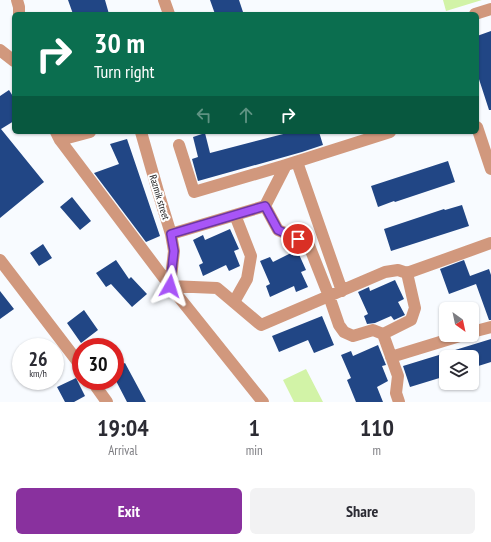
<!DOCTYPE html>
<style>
:root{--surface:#fff;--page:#f2f2f3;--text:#2b2b33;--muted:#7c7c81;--accent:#89319e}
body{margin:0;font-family:"PT Sans Narrow",sans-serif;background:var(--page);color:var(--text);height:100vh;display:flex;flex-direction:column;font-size:15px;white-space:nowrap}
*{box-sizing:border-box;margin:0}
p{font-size:13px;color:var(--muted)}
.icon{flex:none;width:22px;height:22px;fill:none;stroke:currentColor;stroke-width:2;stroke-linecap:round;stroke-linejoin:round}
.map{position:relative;height:402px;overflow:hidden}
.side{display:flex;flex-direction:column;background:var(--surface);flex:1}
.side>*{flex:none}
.top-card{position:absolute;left:12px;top:12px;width:467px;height:122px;border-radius:6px;box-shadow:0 1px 3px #0004;background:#0b6e4f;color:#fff;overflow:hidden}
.needle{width:26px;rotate:147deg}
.controls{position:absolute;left:439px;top:302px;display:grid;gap:8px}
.controls a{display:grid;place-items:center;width:40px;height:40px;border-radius:6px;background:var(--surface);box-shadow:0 1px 3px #0004;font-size:20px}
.speed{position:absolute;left:12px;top:338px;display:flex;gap:8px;font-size:20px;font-weight:700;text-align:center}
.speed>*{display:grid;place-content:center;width:52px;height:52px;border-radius:50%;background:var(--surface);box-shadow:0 1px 3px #0004;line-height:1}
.speed small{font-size:10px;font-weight:400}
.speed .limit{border:6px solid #d22;background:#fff;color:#111}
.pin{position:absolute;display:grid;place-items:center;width:34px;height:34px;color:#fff;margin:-17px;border:2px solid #fff;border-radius:50%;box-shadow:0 1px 4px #0007}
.me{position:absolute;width:44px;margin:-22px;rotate:6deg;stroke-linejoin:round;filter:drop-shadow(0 0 3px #0008)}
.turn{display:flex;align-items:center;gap:14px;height:84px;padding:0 16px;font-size:18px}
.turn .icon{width:52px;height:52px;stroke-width:2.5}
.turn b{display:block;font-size:28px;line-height:34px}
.lanes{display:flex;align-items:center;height:38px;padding:0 16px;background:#0003;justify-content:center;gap:20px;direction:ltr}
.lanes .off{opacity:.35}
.eta{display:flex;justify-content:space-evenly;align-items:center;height:68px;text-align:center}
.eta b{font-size:24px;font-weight:700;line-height:28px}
.cta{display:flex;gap:8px;margin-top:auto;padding:8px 16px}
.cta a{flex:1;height:46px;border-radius:6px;background:var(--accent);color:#fff;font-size:16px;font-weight:700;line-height:46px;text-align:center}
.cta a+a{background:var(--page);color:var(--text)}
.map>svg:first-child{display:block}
</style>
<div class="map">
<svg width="491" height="402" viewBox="0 0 491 402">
<rect width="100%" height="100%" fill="#f8fbff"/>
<path fill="#d2f3a7" d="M443 0H482L446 11Z
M306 369 323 402H294L283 380Z"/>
<path fill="#214685" d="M68 0H105L109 14H73Z
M210 0H239L243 12 237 14H215Z
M491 31V110H489L477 73V36Z
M9 90 14 98V121L1 129 44 182 0 218V96Z
M291 132H319L323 145 302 152 198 181 192 159 198 157 193 137 205 133 210 153Z
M127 139 160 236 146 242 94 173 119 164 110 144Z
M448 161 455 182 395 202 394 201 378 207 371 186Z
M72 197 91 221 80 230 60 207Z
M462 205 469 226 391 251 384 229 444 209 445 210Z
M230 229 239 249 234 251 240 266 229 271 226 265 203 276 199 265 203 263 193 240 203 235 205 240Z
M43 244 52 258 39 266 30 253Z
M297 250 306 270 301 272 308 287 296 292 294 286 270 297 266 286 270 284 260 261 270 257 273 262Z
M116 260 129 279 131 277 147 294 132 307 111 284 106 287 96 273Z
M464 260 470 276 489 269 491 275V320H489L476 284 449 294 440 269Z
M395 280 404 299 398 302 405 315 394 320 391 316 375 323 367 324 364 316 368 314 358 292 369 287 370 291Z
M0 291 14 309 0 319Z
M84 310 98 330 81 343 67 323Z
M322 316 334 345 314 353 308 340 279 352 272 336Z
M491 339V362L472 368V357H446V376L410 387 403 366Z
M378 345 386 365 382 366 388 381 377 387 383 402H356L347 380 351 378 341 355 351 351 353 356Z
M125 363 146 402H127L115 379V368Z
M76 378 85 396 74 402H65L57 387Z"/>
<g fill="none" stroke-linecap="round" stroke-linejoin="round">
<path stroke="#d1987d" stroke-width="12" d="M17 0 19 7V14
M164 0 169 14
M475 14 491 9
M0 50 14 61
M477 127 491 169
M56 132 60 140 170 286 263 402
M141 132 159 195 171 234 174 251 170 286
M60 140 90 132
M179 145 194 192 286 165
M297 162 342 291
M265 206 278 230 308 243 329 296 339 325 344 332 353 336 373 330 383 334
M171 234 265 206 286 165 390 132
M0 260 81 366
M407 273 491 243
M170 286 217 288 261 325 385 272 398 270 407 273 415 308 411 320 383 334 398 376 396 393 399 402
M234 302 247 279 251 256 235 215
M472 332 491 327
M391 357 463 335
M92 381 107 402"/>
</g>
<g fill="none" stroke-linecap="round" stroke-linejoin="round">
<defs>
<path id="route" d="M170 286 174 251 171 234 265 206 278 230 298 239"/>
</defs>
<use href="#route" stroke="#6d37a1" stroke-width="10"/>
<use href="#route" stroke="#a855f7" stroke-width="7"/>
</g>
<g text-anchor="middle" stroke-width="4" stroke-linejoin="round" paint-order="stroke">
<g font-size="10" fill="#131416" stroke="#fff">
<text transform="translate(160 197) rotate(73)" y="4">Razmik street</text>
</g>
</g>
</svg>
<div class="controls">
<a><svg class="needle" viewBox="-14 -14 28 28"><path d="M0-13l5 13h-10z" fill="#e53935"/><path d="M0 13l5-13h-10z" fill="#7c7c81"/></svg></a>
<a><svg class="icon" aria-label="layers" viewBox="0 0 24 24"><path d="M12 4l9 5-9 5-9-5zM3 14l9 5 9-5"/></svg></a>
</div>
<div class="speed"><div>26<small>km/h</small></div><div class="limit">30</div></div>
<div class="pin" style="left:298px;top:239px;background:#d93025"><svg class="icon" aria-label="arrive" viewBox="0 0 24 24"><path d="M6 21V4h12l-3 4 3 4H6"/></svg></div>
<svg class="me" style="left:170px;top:286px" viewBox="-20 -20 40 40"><path d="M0-17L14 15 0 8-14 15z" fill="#a855f7" stroke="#fff" stroke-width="4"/></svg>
<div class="top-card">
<div class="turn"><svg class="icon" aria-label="right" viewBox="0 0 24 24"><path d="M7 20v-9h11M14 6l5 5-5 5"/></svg><div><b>30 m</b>Turn right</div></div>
<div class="lanes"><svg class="icon off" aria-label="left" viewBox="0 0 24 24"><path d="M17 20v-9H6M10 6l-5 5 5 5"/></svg><svg class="icon off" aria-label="ahead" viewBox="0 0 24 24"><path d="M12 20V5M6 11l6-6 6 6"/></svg><svg class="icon" aria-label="right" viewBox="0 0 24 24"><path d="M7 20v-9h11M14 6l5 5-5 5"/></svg></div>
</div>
</div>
<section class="side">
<div class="eta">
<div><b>19:04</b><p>Arrival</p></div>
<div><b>1</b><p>min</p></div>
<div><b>110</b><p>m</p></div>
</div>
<div class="cta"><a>Exit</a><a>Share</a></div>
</section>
